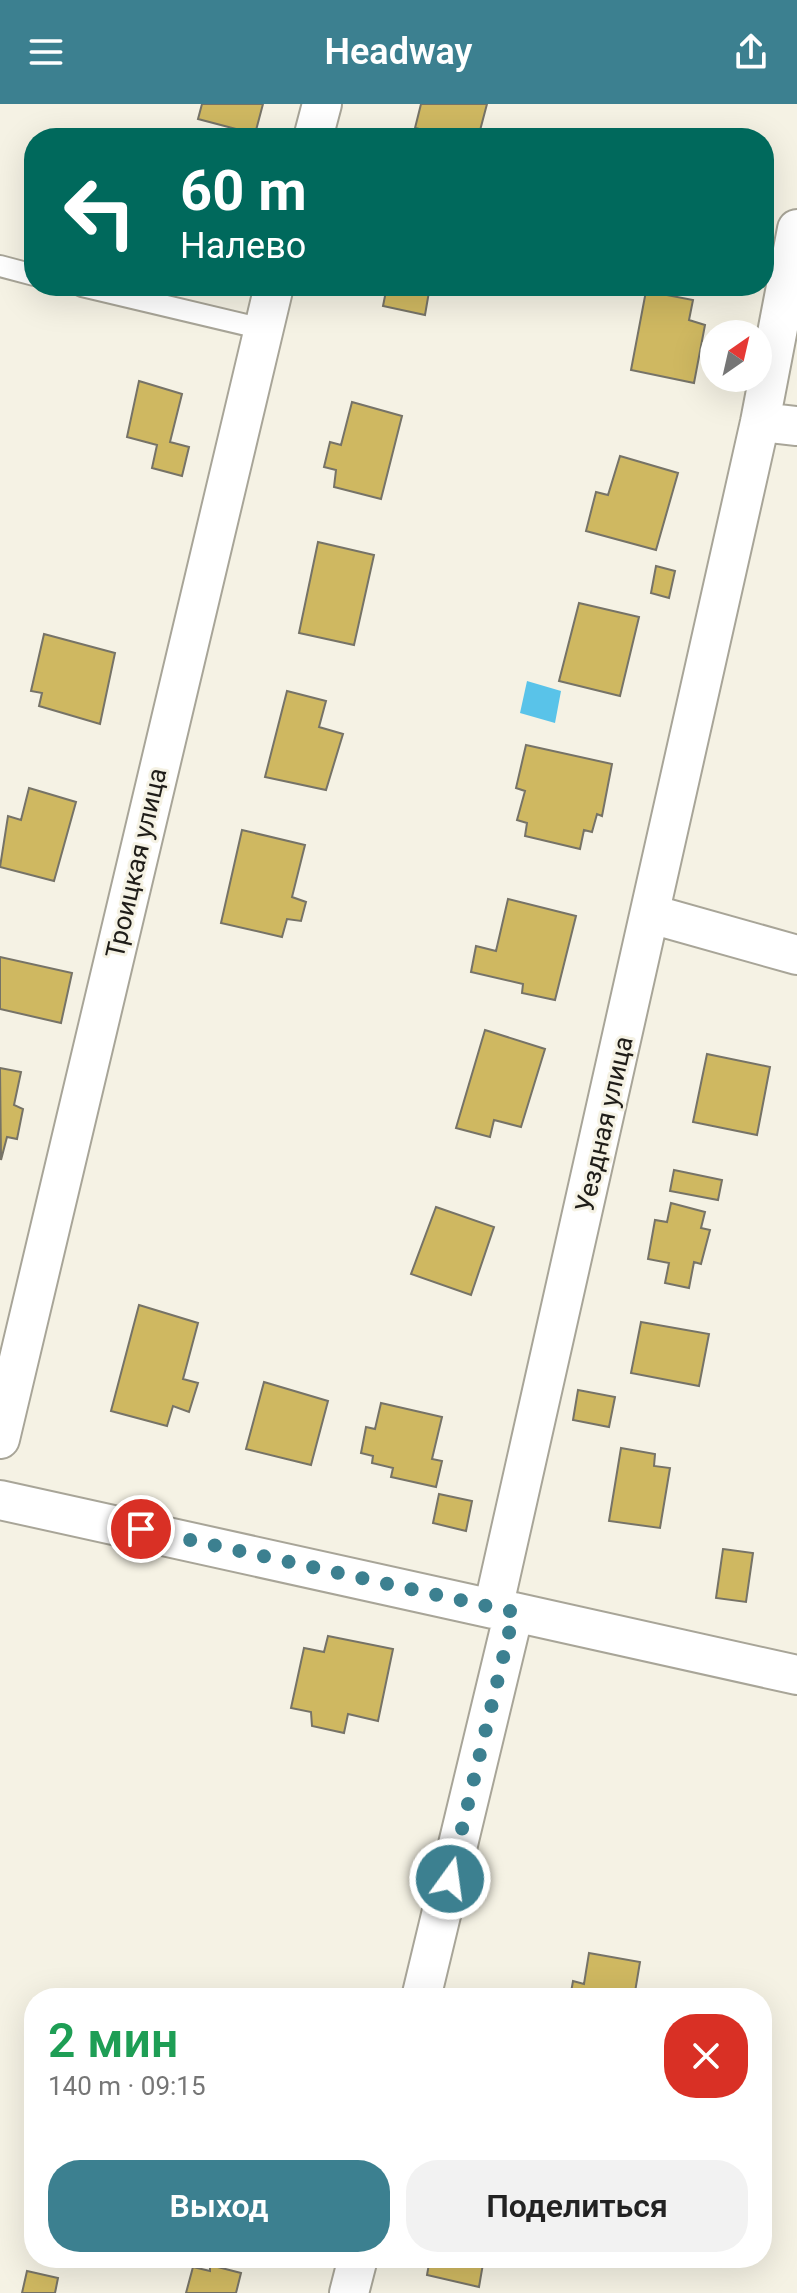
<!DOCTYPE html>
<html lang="ru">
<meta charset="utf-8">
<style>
:root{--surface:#fff;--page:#f2f2f2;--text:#222;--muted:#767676;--accent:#3c8090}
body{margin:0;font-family:Roboto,sans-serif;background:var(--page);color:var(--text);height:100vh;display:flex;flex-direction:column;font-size:30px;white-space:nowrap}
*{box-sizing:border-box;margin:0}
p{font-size:26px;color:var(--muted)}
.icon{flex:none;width:44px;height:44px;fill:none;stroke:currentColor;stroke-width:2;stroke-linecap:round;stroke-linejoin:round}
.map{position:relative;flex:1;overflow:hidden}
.panel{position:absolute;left:24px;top:1884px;width:748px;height:280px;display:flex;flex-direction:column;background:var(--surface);border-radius:32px;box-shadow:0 8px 32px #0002}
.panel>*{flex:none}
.top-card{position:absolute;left:24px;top:24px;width:750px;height:168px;border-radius:32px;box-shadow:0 8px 32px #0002;background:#00695c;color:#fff;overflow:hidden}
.needle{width:52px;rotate:34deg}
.controls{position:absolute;left:700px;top:216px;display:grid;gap:16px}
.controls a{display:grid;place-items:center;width:72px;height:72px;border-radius:50%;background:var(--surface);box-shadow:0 8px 32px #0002;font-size:40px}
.pin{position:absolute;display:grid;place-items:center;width:68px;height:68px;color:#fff;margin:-34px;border:4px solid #fff;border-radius:50%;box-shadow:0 2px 8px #0007}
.me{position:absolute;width:88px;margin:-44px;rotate:14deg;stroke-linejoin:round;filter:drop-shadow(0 0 6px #0008)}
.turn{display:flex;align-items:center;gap:28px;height:168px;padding:0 24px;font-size:36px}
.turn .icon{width:104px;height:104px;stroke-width:2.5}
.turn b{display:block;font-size:56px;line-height:68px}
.round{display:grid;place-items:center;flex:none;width:84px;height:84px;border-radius:32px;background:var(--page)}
.headline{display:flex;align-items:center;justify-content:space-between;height:136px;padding:0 24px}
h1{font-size:48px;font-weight:600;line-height:60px;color:#1e9e55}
.primary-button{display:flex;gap:16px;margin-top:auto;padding:16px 24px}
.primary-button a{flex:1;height:92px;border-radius:32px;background:var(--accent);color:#fff;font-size:32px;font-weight:600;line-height:92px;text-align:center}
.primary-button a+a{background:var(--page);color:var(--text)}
header{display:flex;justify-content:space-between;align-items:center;height:104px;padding:0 24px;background:var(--accent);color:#fff;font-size:36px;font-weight:600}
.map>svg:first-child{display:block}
</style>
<header><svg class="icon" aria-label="menu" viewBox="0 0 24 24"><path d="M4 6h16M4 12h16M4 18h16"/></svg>Headway<svg class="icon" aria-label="share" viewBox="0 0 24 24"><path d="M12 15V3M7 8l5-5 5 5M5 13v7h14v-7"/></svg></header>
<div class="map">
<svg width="797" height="2189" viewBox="0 0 797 2189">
<rect width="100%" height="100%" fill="#f5f2e4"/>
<path fill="#59c3e9" d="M527 577 561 587 555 619 520 609Z"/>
<path fill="#cfb861" stroke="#767367" stroke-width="2" d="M202 0H263L255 30 198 15Z
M421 0H487L478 34H426L428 27 415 24Z
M387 182H430L425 211 383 202Z
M646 187 693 196 689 216 705 221 694 279 631 266Z
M139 277 182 290 170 338 189 343 182 372 152 364 157 341 127 333Z
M352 298 402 312 381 395 334 383 336 366 324 363 330 338 341 341Z
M620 352 678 369 656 446 586 427 596 388 608 391Z
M318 438 374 451 354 541 299 529Z
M656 462 675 467 669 494 651 489Z
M579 499 639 513 620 592 559 577Z
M44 530 115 549 100 620 39 602 42 589 31 587Z
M287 587 326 597 319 623 343 630 326 686 265 673Z
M526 641 612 660 602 712 597 710 592 728 584 726 580 745 525 732 527 719 517 716 525 687 516 684Z
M29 684 76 698 54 777 0 763 8 712 21 716Z
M242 726 305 741 292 793 306 798 301 817 287 815 282 833 221 819Z
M508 795 576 812 555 896 522 889 523 880 471 868 476 842 496 847Z
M0 853 72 869 61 919 0 905Z
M485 926 545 945 521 1023 494 1016 490 1033 456 1024Z
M707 950 770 963 757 1031 693 1018Z
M0 964 21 968 14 1001 23 1005 17 1035 7 1033 1 1056Z
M674 1066 722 1076 718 1096 670 1087Z
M671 1099 705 1108 701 1124 710 1126 701 1160 694 1158 689 1184 665 1179 669 1159 648 1155 655 1116 667 1118Z
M436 1103 494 1123 471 1191 411 1170Z
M139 1201 198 1219 183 1275 198 1279 189 1308 173 1302 167 1322 111 1307Z
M641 1218 709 1230 699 1282 631 1269Z
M264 1278 328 1297 311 1361 246 1345Z
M578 1286 615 1293 609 1323 573 1316Z
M381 1299 442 1313 432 1355 442 1357 436 1383 391 1373 393 1364 372 1359 373 1352 361 1349 366 1323 375 1325Z
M621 1344 655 1350 654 1362 670 1364 660 1424 609 1417Z
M439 1390 472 1397 466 1427 433 1419Z
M723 1445 753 1449 746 1498 716 1494Z
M328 1532 393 1545 378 1617 348 1610 344 1629 312 1622 311 1608 291 1604 304 1544 324 1548Z
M589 1849 640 1858 634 1894H570L573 1877 584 1880Z
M430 2154H484L479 2183 427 2171Z
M210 2161 241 2169 236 2189H186L193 2163 210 2167Z
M27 2167 58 2174 55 2189H22Z"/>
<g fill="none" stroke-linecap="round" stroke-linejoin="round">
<defs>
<path id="lane" d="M0 162 34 171
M82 182 263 225"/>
<path id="street" d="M313 34 322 0
M760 318 797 322
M651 810 797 851
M0 1335 274 182
M0 1396 493 1505
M514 1508 797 1571
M421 1894 514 1508 493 1505 760 318 797 125
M349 2189 358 2154"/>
</defs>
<use href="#lane" stroke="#a8a598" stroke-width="24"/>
<use href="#street" stroke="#a8a598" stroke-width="42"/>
<use href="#lane" stroke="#fff" stroke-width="20"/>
<use href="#street" stroke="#fff" stroke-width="38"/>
</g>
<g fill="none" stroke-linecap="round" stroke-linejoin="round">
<path stroke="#3c8090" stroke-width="14" stroke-dasharray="0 25.2" d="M141 1425 514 1508 450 1775"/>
</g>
<g text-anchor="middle" stroke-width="6" stroke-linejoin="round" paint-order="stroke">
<g font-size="26" fill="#1f1d19" stroke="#f5f2e4">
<text transform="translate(136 759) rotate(-77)" y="9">Троицкая улица</text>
<text transform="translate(604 1020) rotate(-77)" y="9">Уездная улица</text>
</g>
</g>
</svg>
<div class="controls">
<a><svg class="needle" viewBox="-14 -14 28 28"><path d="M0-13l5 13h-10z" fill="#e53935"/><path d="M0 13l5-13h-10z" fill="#767676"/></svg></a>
</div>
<div class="pin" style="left:141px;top:1425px;background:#d93025"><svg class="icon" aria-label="arrive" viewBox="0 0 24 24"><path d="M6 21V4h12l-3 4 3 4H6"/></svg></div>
<svg class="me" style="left:450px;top:1775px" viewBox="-20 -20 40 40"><circle r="17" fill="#3c8090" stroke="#fff" stroke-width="3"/><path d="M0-11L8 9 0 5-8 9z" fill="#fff"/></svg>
<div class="top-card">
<div class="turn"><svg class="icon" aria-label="left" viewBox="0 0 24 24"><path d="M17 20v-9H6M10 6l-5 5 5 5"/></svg><div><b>60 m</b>Налево</div></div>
</div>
<section class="panel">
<div class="headline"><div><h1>2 мин</h1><p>140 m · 09:15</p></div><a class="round" style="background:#d93025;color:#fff"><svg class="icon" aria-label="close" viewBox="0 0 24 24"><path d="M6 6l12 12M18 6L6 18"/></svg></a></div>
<div class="primary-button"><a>Выход</a><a>Поделиться</a></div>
</section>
</div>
